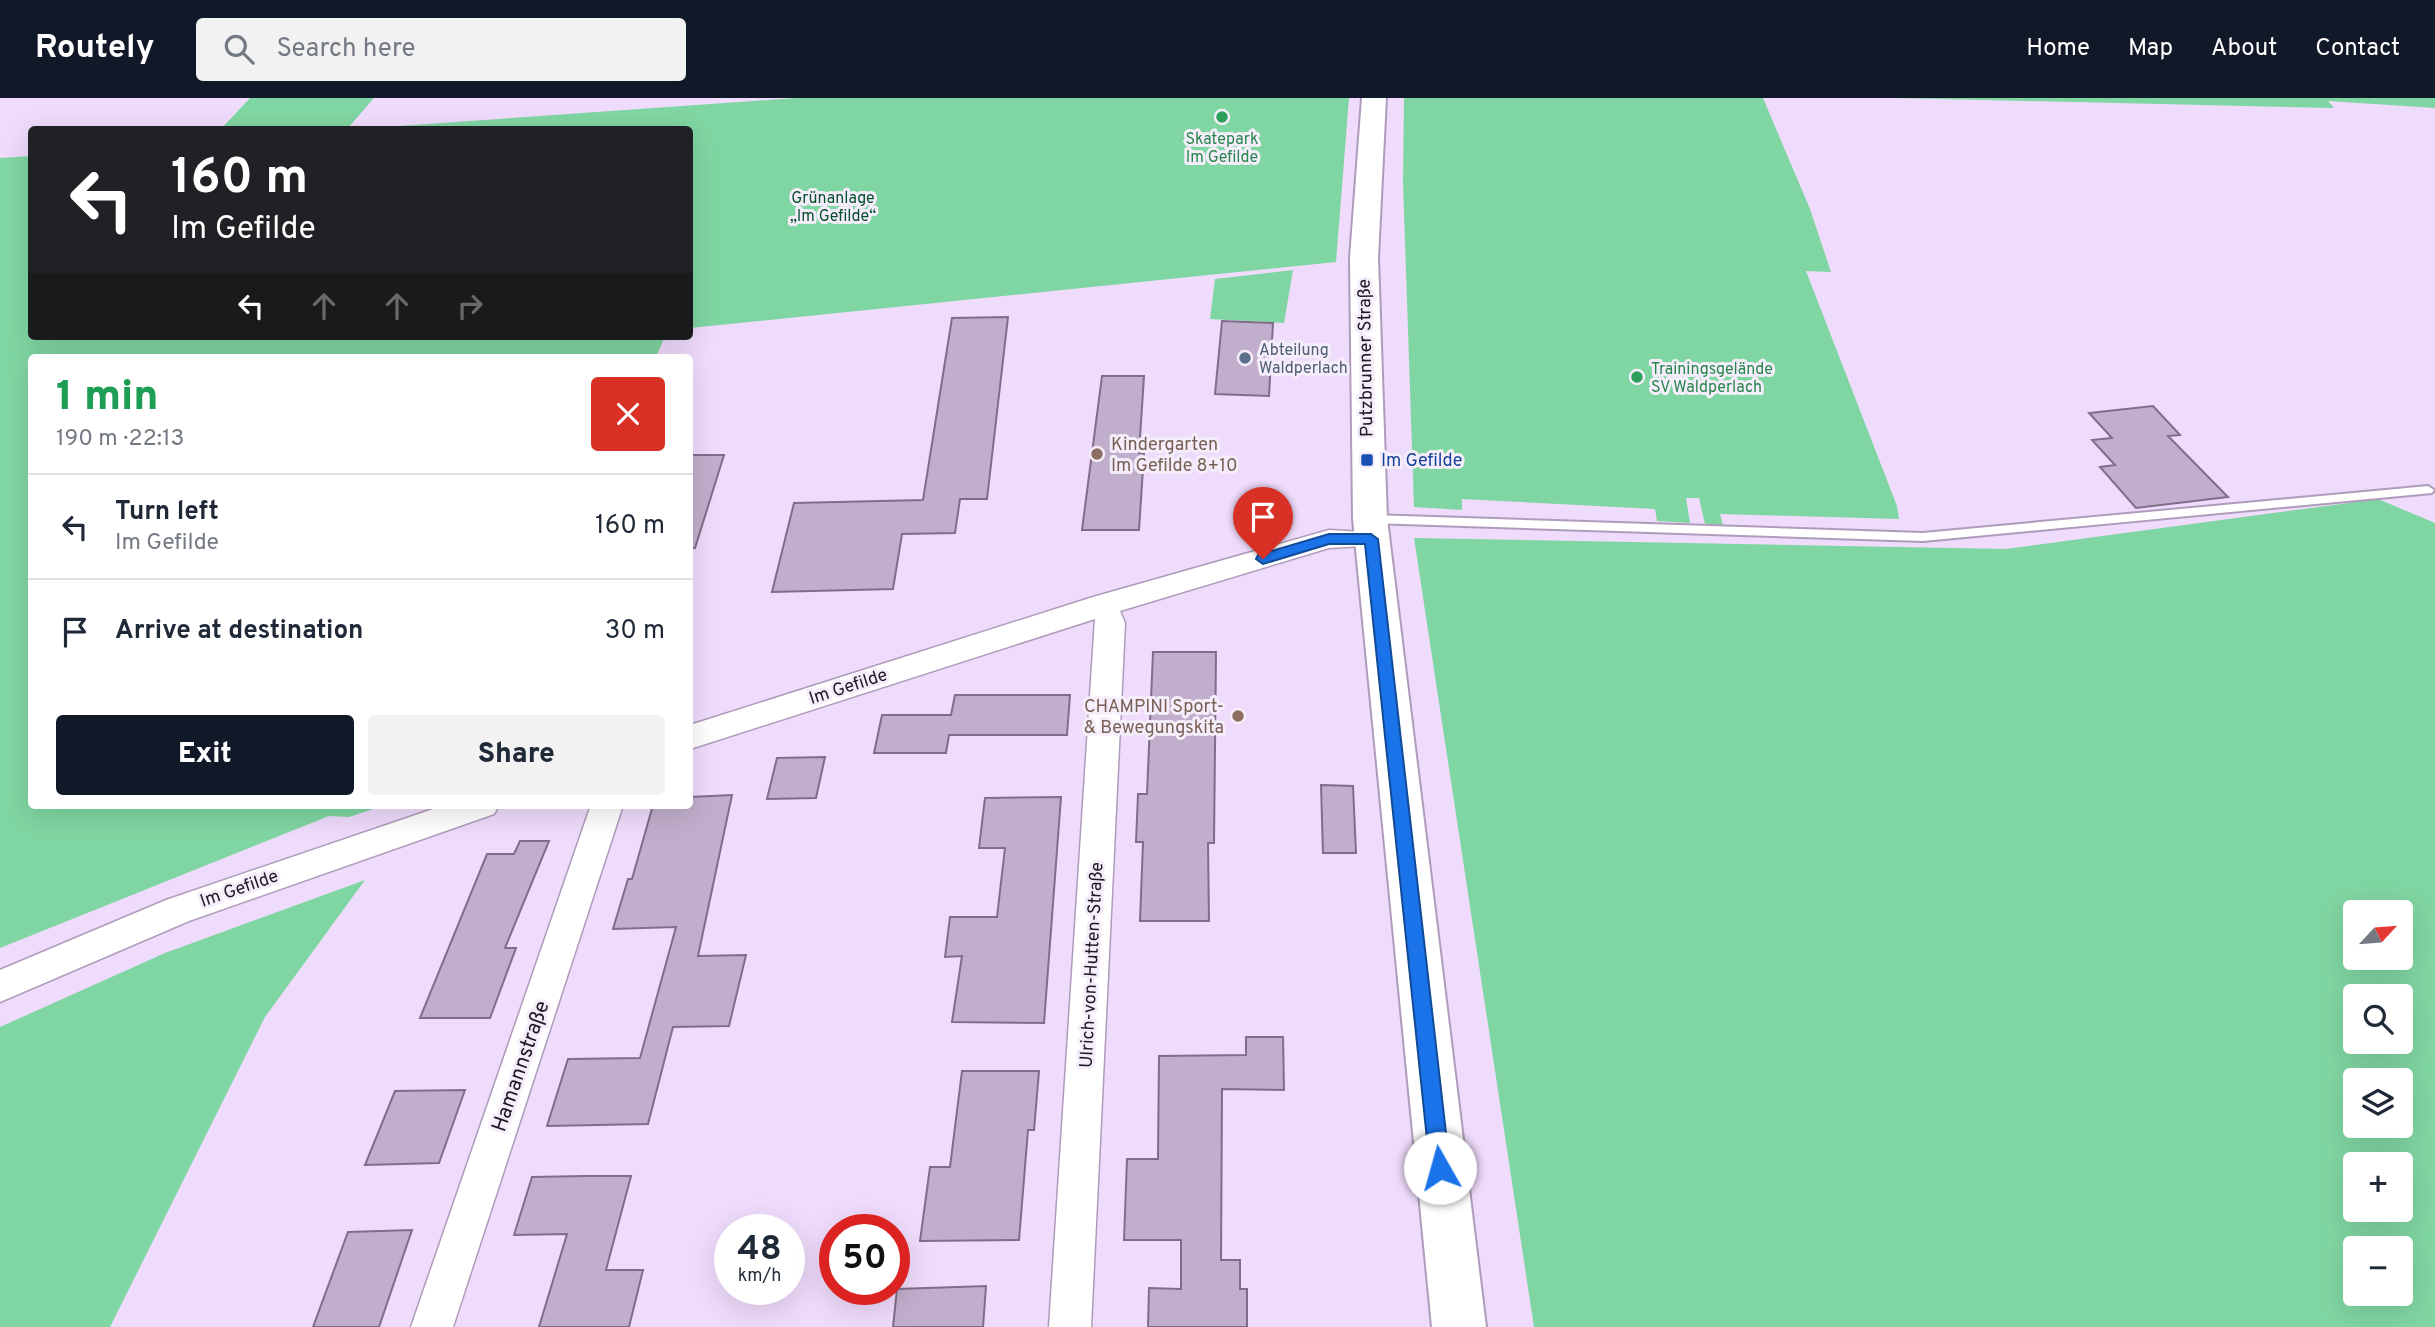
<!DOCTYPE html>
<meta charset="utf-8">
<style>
:root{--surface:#fff;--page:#f2f2f3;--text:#1f2937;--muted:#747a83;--line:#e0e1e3;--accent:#111827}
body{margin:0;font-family:Overpass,sans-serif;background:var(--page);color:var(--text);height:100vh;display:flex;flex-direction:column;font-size:26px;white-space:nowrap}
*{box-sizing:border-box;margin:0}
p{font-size:23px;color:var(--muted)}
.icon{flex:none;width:38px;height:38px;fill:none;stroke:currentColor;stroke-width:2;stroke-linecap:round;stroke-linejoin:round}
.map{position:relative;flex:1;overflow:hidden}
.panel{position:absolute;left:28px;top:256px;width:665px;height:455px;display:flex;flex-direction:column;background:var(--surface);border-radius:7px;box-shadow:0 7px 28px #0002}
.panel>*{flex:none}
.top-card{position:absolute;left:28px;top:28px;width:665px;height:214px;border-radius:7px;box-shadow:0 7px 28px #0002;background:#202124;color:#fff;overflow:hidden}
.needle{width:46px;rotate:64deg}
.fabs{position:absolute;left:2343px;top:802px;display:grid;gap:14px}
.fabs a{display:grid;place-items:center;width:70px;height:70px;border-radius:7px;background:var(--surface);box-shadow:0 7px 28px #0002;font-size:35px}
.speed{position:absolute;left:714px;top:1116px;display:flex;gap:14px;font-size:35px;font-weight:700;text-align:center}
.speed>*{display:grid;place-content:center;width:91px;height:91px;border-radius:50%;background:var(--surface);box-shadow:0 7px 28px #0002;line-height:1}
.speed small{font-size:18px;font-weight:400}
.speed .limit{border:10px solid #d22;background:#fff;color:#111}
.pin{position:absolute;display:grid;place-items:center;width:60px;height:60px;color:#fff;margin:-72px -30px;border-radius:50% 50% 50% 0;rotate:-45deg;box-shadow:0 0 7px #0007}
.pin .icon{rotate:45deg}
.me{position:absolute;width:77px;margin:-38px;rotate:353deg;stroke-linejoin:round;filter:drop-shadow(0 0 5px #0008)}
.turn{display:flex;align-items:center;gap:24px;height:147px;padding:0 28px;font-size:32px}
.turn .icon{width:91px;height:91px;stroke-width:2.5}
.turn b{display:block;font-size:49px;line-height:60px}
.lanes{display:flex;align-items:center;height:66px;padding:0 28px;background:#0003;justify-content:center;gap:35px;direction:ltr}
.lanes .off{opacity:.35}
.round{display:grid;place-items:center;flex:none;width:74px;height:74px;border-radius:7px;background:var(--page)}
.summary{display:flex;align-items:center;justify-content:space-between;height:119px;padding:0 28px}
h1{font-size:42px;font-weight:800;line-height:52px;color:#1e9e55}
.primary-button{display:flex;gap:14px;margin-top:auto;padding:14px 28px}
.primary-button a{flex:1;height:80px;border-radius:7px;background:var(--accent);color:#fff;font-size:28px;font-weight:800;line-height:80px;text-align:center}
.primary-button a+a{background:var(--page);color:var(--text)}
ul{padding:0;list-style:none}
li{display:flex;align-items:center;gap:21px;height:105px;padding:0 28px;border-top:2px solid var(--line)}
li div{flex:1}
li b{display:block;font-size:26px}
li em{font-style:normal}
header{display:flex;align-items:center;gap:42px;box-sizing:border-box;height:98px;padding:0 35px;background:var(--accent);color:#fff}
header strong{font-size:33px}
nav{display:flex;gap:38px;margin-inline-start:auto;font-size:24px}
.search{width:490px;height:63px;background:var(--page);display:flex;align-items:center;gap:18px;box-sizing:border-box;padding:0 24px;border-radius:7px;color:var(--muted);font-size:26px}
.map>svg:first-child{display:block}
</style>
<header>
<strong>Routely</strong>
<div class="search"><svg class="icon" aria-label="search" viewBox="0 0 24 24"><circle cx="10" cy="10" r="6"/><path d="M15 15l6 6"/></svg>Search here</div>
<nav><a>Home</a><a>Map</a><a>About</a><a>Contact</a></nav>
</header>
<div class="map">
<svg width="2435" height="1229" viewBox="0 0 2435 1229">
<rect width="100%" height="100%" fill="#efdbfb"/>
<path fill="#80d6a2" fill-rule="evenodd" d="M250 0H374L347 31H221Z
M796 0H1349L1336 164 690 230V32L356 31Z
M1404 0H1763L1810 111 1831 174 1806 173 1897 408 1899 421 1720 416 1723 427 1705 426 1699 400H1686L1690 425 1657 423 1655 411 1462 401V412L1414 409 1403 85Z
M1896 0H2435V10L2328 3 2334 10Z
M31 58 32 238H665L656 259H32V707H385L349 719 329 718 0 850V60Z
M1293 172 1284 225 1210 221 1215 181Z
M2378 401 2435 425V1229H1534L1414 440 2006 451ZM2356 814H2401V859H2356ZM2356 898H2401V943H2356ZM2356 982H2401V1027H2356ZM2356 1066H2401V1111H2356ZM2356 1150H2401V1195H2356Z
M365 782 265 919 110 1229H0V929L165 855Z"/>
<path fill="#c1aecc" stroke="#7f6e89" stroke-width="2" d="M1008 219 987 401H960L955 435 902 436 893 491 772 494 794 405 923 402 952 220Z
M1222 223 1273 225 1269 298 1215 296Z
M1102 278H1144L1139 355H1144L1139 432H1082Z
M2153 308 2180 337 2168 338 2228 399 2136 410 2100 369 2115 367 2092 342 2112 340 2089 315Z
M690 357H724L695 450 690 449Z
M1153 554H1216L1214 745H1208L1209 823H1140L1143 744H1136L1138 696H1147Z
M955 597H1070L1067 637H949L946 655H874L882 617H951Z
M825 659 816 700 767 701 777 660Z
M1321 687 1353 688 1356 755H1323Z
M732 697 698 858 746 857 729 928 673 929 648 1026 547 1028 568 961 640 960 676 829 613 831 628 781H632L653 707H690V699Z
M1061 699 1044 925 952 924 962 858 945 859 950 819H997L1005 750H979L985 700Z
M520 743H549L505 850H516L490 920H420L487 756H514Z
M1246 939H1283L1284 992 1222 991 1221 1162H1240V1191H1247V1229H1148L1149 1190 1181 1191V1142H1124L1127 1061H1158L1159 958 1246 957Z
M962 973H1039L1034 1032H1028L1019 1142 920 1143 930 1069H950Z
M465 992 439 1065 365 1067 395 993Z
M585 1078H631L606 1172H643L629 1229H539L567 1136 514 1137 532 1079Z
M412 1132 379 1229H313L348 1134Z
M986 1188 983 1229H893L897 1191Z"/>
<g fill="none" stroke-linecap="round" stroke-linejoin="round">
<defs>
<path id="service" d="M2428 388 2434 392 2432 395 1923 443 1371 425 1365 421 1371 417 1923 435Z"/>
<path id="minor" d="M1329 432 1380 435 1384 441 1380 447 1329 450 1120 513 1125 525 1091 1229H1049L1095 521 690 651V627L1093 499Z
M445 707H499L494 716 189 823 0 904V872L166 802Z
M591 707H623L453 1229H411Z"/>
<path id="secondary" d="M1362 0H1386L1378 160 1387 421 1486 1229H1432L1353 421 1350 160Z"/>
</defs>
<use href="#service" stroke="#ae9cba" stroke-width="4"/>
<use href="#minor" stroke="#ae9cba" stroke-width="3"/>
<use href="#secondary" stroke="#ae9cba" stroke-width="4"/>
<use href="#service" fill="#fff" fill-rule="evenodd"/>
<use href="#minor" fill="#fff" fill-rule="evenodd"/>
<use href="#secondary" fill="#fff" fill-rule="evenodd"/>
</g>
<path fill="#1a73e8" stroke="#114b97" stroke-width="2" d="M1329 436H1371L1378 441 1450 1070 1447 1077 1440 1080 1433 1077 1430 1070 1365 446H1329L1263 466 1256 461 1258 457Z"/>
<g fill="#2e9e5b" stroke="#f5eefa" stroke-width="2.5">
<circle cx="1222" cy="19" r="7"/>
<circle cx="1637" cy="279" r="7"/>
</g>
<circle fill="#5c6f8a" stroke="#f5eefa" stroke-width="2.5" cx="1245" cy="260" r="7"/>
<g fill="#8d6e63" stroke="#f5eefa" stroke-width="2.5">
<circle cx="1097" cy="356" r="7"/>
<circle cx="1238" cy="618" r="7"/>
</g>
<rect fill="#1a4fb4" stroke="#f5eefa" stroke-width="2.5" x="1360" y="355" width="14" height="14" rx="3.5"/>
<g text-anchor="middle" stroke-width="6" stroke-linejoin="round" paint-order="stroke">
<g font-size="16" fill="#27864d" stroke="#f5eefa">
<text x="1222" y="46">Skatepark<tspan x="1222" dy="18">Im Gefilde</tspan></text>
<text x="1651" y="276" text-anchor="start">Trainingsgelände<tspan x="1651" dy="18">SV Waldperlach</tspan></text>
</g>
<g font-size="16" fill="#064f2d" stroke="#f5eefa">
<text x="833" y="105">Grünanlage<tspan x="833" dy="18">„Im Gefilde“</tspan></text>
</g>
<g font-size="16" fill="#4e5e75" stroke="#f5eefa" text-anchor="start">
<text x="1259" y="257">Abteilung<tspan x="1259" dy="18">Waldperlach</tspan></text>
</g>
<g font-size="18" fill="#1f1924" stroke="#f5eefa">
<text transform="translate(1365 260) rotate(-91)" y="6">Putzbrunner Straße</text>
<text transform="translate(848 588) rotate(-18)" y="6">Im Gefilde</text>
<text transform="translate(239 790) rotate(-19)" y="6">Im Gefilde</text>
<text transform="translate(1091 867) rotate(-87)" y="6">Ulrich-von-Hutten-Straße</text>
</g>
<g font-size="18" fill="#785e54" stroke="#f5eefa" text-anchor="start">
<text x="1111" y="352">Kindergarten<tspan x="1111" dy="21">Im Gefilde 8+10</tspan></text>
<text x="1224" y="614" text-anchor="end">CHAMPINI Sport-<tspan x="1224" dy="21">&amp; Bewegungskita</tspan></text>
</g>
<g font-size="18" fill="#164399" stroke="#f5eefa" text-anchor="start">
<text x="1381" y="368">Im Gefilde</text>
</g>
<g font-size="21" fill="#1f1924" stroke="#f5eefa">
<text transform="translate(520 968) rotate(-71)" y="7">Hamannstraße</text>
</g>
</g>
</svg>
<div class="fabs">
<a><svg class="needle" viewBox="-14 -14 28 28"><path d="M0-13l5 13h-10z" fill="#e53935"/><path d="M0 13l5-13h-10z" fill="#747a83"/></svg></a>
<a><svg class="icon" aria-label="search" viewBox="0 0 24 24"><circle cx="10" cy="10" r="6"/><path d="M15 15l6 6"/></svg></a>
<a><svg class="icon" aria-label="layers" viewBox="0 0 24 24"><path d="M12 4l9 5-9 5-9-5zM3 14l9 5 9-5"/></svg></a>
<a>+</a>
<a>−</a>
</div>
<div class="speed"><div>48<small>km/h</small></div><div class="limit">50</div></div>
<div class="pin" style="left:1263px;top:461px;background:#d93025"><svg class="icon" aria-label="arrive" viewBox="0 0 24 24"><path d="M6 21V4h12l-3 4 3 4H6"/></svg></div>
<svg class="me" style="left:1440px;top:1070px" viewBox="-20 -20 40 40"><circle r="19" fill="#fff"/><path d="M0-13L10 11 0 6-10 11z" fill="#1a73e8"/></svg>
<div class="top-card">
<div class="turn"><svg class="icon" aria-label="left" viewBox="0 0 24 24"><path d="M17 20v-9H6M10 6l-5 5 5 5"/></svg><div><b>160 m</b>Im Gefilde</div></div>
<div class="lanes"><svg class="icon" aria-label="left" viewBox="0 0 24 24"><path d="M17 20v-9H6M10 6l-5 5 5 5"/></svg><svg class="icon off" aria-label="ahead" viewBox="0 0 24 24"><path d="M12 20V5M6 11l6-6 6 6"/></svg><svg class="icon off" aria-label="ahead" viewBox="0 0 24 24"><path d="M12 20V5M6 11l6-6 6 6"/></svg><svg class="icon off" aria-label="right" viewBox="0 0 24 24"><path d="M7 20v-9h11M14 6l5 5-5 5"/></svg></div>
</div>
<section class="panel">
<div class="summary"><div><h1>1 min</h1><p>190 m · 22:13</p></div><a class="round" style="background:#d93025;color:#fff"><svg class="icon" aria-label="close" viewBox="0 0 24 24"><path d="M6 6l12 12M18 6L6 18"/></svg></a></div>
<ul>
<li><svg class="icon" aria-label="left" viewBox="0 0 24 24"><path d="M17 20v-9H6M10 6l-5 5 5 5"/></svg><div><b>Turn left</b><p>Im Gefilde</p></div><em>160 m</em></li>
<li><svg class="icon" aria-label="arrive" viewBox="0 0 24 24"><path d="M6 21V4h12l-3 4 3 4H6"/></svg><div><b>Arrive at destination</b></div><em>30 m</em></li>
</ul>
<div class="primary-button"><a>Exit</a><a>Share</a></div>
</section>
</div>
